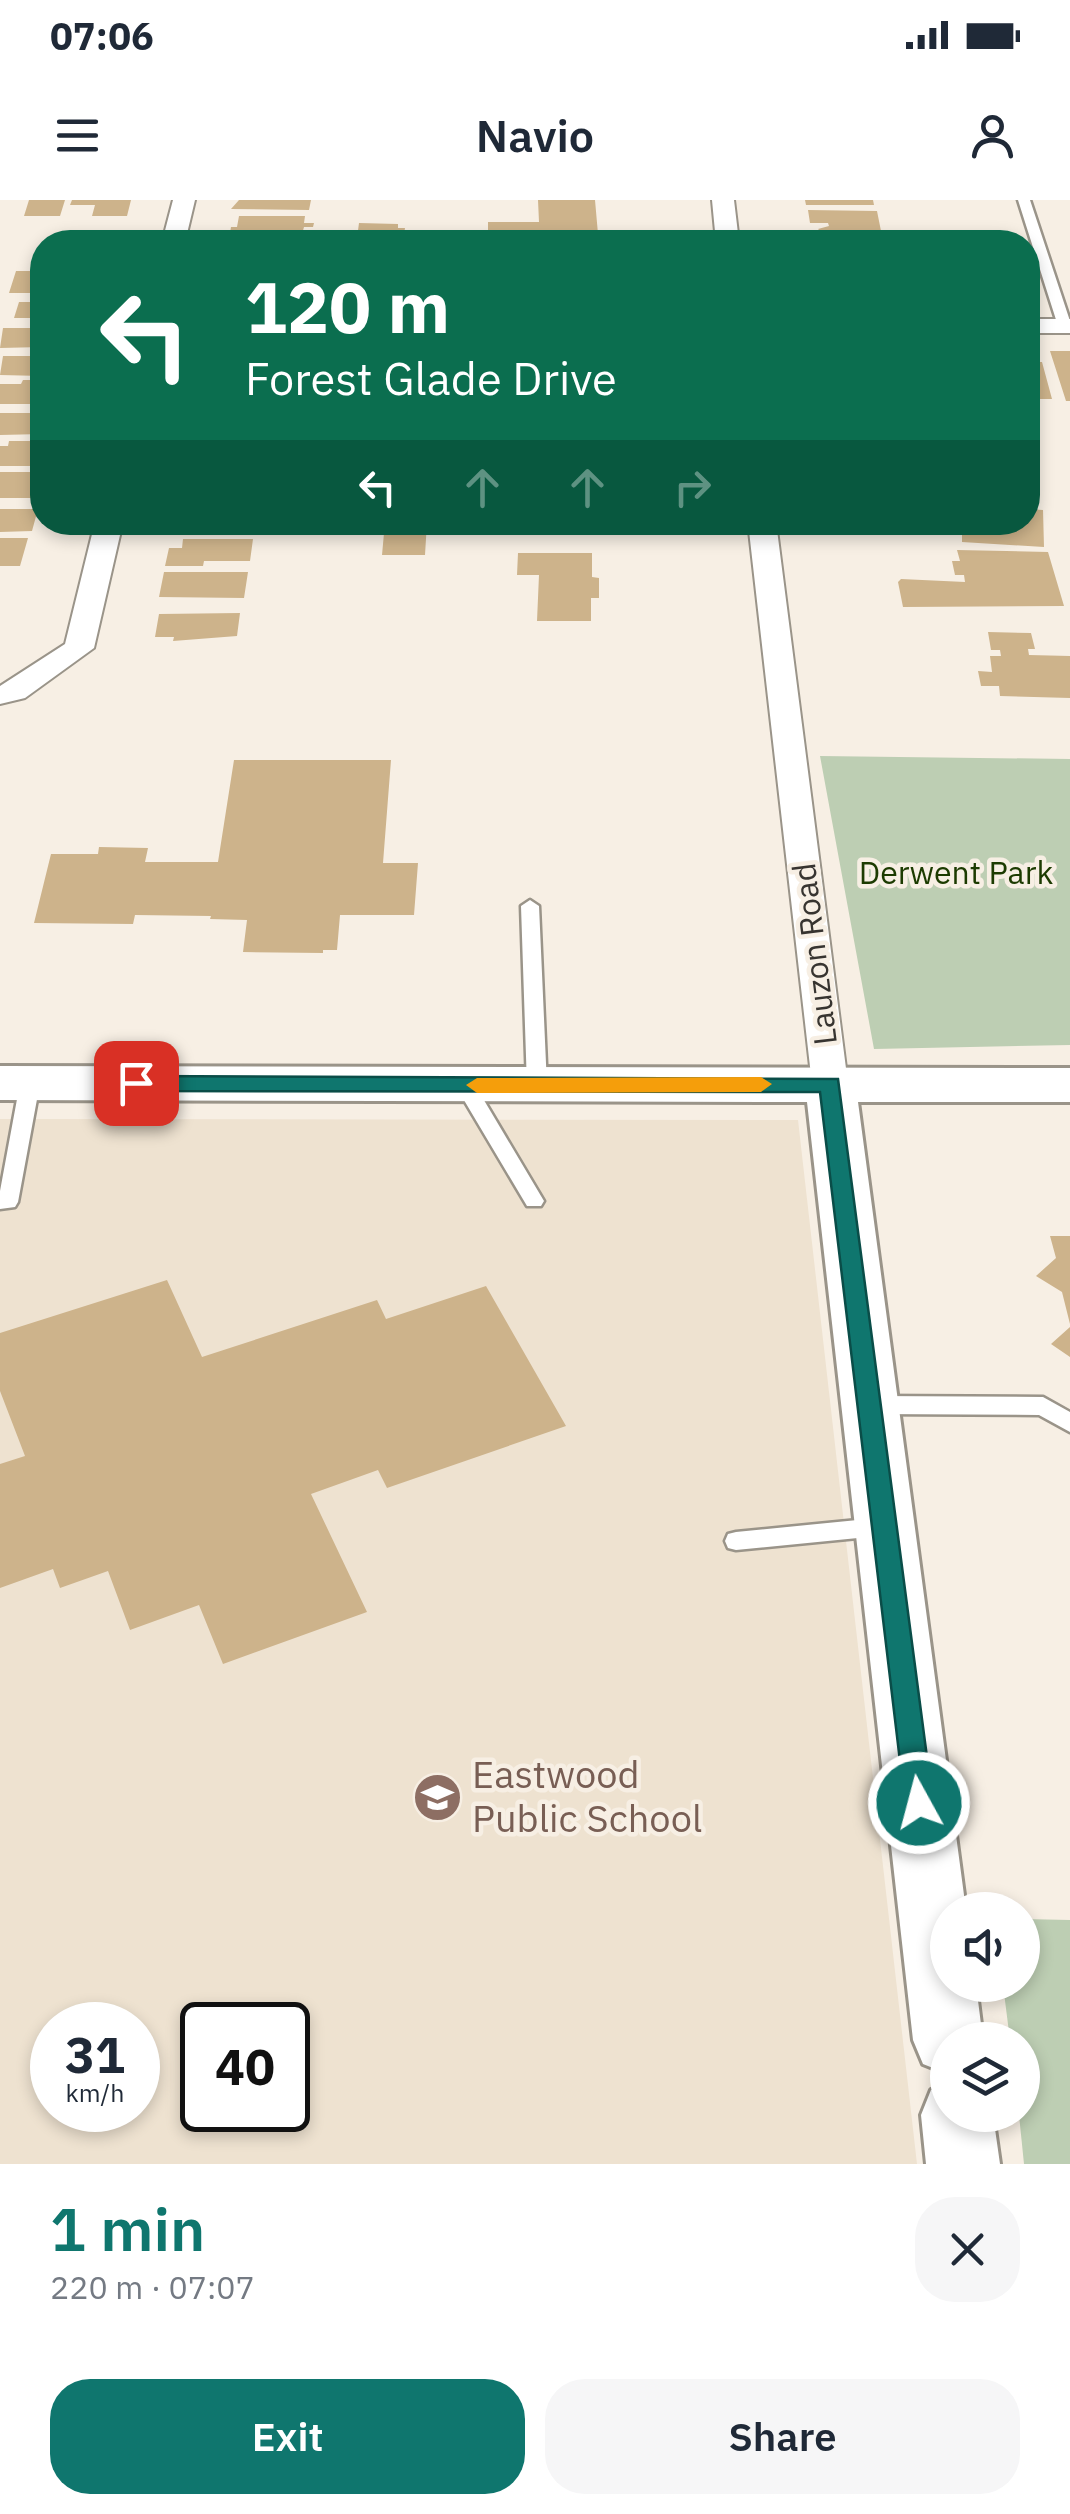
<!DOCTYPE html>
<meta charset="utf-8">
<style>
:root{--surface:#fff;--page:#f6f6f7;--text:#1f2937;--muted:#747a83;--accent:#0f766e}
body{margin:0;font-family:"IBM Plex Sans",sans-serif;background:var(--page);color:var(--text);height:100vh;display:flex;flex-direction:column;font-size:38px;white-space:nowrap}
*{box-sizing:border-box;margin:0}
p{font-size:32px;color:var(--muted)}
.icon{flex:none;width:55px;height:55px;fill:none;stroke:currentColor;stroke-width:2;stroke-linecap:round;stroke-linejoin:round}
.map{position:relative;height:1964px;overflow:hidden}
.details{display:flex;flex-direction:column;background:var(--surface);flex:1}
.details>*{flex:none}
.hud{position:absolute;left:30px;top:30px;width:1010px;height:305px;border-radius:40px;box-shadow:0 5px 15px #0003;background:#0b6e4f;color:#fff;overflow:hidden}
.buttons{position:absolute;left:930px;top:1692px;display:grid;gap:20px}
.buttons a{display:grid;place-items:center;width:110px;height:110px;border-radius:50%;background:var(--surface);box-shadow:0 5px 15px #0003;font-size:50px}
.speed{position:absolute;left:30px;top:1802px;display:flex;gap:20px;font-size:50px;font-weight:700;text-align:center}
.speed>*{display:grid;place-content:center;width:130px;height:130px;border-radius:50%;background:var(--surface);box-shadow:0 5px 15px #0003;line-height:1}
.speed small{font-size:25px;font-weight:400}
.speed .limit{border:5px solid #111;border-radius:15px;background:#fff;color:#111}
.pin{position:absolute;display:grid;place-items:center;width:85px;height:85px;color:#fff;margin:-42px;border-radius:20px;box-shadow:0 5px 15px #0006}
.me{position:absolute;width:110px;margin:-55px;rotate:353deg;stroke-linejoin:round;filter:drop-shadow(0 0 8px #0008)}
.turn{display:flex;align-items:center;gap:35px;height:210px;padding:0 50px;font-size:45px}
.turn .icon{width:130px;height:130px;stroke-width:2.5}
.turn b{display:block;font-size:70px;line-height:85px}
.lanes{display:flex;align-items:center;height:95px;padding:0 50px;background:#0003;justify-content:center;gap:50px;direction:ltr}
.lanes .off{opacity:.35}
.round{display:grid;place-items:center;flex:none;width:105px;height:105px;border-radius:40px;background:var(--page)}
.overview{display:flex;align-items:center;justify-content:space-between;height:170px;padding:0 50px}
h1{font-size:60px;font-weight:600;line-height:75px;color:var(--accent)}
.action{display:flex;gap:20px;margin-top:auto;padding:20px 50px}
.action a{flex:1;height:115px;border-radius:40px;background:var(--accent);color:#fff;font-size:40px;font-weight:600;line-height:115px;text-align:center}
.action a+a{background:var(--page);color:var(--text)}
.status{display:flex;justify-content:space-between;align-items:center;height:70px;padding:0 50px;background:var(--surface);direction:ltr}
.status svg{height:28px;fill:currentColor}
header{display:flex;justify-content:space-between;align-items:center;height:130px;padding:0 50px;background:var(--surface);font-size:45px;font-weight:600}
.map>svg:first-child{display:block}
</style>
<div class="status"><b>07:06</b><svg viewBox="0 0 49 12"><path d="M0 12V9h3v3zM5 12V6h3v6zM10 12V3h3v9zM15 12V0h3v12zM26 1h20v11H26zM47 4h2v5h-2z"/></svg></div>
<header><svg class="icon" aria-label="menu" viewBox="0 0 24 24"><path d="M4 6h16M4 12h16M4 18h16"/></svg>Navio<svg class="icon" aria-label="person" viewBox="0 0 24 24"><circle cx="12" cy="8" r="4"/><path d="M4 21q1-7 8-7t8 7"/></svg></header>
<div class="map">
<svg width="1070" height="1964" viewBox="0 0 1070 1964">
<rect width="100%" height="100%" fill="#f7efe4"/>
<path fill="#eee2d0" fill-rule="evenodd" d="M0 919 798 920 917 1964H0ZM52 1825H138V1910H52ZM202 1825H288V1910H202Z"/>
<path fill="#bdceb3" d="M820 556 1070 559V845L874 849Z
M1023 1719 1070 1720V1964H1024L1019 1915H1022V1840H1010L1003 1785H1022Z"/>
<path fill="#cdb38b" d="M29 0H65L60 16H24Z
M72 0H131L127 16H92L95 5H70Z
M239 0H311L309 10 231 9Z
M538 0H595L598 34 488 35V22H539Z
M805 0H873L874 5H806Z
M808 10 877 11 882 36H825L818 29 829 26 828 23H810Z
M239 16H305L304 23H314L313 27H304L302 34 230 33 231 27H237Z
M359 23 398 24V28H405L404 34H398L397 38H357Z
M16 71H42V93H9Z
M19 102H42V118H14Z
M39 124H42V147L0 148 3 128H38Z
M1050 151H1070V201H1066Z
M3 156H42V176L0 175Z
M1028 162H1042L1052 199H1028Z
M23 180H42V204H0V184H21Z
M0 213H42V234L0 235Z
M9 241H42V266H0V246H8Z
M0 272H42V298H0Z
M0 309H38L32 331 0 332Z
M1028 309 1043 310 1044 347 962 342V333L956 332V326L943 325 1028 322Z
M178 322H267L266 327 229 328V331H176Z
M385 322H427L425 355H382Z
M0 338H28L20 366H0Z
M183 339H253L250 361H204L203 366H165L169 348H182Z
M957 350 1048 352 1064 406 903 407 898 382 901 379 965 382 964 375H955L952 361H960Z
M518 353H592V377L599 378V398H591V421H537L539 375H517Z
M164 372H248L244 398 159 397Z
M240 413 237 436 173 441 174 437H155L159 414Z
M988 432 1031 433 1035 449H1028L1029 455 1070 456V498L1000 496 999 486H981L978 471 992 472 990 456H1001L1000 450H991Z
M234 560H391L383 663H418L414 715H340L337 750H323V753L243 752 247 720 210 719 211 716 135 715 133 724 34 723 51 654H98L99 647 148 648 145 662H218Z
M1050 1036H1070V1124L1062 1092 1036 1076 1056 1058Z
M167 1080 202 1157 377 1100 386 1119 486 1086 566 1226 387 1288 378 1270 311 1294 367 1412 223 1464 199 1405 130 1430 108 1371 60 1388 53 1369 0 1388V1264L25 1256 0 1191V1133Z
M1070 1127V1157L1051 1144Z"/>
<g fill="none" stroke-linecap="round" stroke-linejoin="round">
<defs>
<path id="lane" d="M1018 0H1030L1070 121V129L1058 126Z
M530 700 539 706 547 886 537 893 527 886 521 706Z
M30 876 40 883 18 1002 15 1007 0 1009V991L20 883Z
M465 878 472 880 541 996 544 1001 541 1006H527L455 885Z
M872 1196 1043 1197 1070 1212V1232L1039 1215 872 1214 864 1211 861 1205 864 1199Z
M878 1318 886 1320 889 1327 886 1334 878 1336 736 1350 728 1348 725 1341 728 1334 736 1332Z"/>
<path id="street" d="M173 0H195L185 42H162Z
M712 0H734L739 42H716Z
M1028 119H1070V133H1028Z
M95 322H123L94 448 25 498 0 504V486L65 444Z
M748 322H776L848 884 843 893 830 896 817 893 812 884Z"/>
<path id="secondary" d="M0 866 1070 868V902H858L966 1710H948V1785H976L983 1840H948V1874L923 1864 913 1840 807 902 0 900Z
M948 1883V1915H993L1000 1964H926L921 1915 931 1890Z"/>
</defs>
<use href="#lane" stroke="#9a9489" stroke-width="5"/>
<use href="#street" stroke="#9a9489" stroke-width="4"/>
<use href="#secondary" stroke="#9a9489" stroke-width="6"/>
<use href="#lane" fill="#fff" fill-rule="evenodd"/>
<use href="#street" fill="#fff" fill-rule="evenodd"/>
<use href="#secondary" fill="#fff" fill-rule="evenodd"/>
</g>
<path fill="#0f766e" stroke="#0a4d48" stroke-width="2.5" d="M136 876 838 879 933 1603 929 1612 919 1616 909 1612 905 1603 820 892 136 891 126 883Z"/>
<path fill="#f59e0b" d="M761 877 772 884 761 892 477 893 466 885 477 878Z"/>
<defs>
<symbol id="school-disc" viewBox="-11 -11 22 22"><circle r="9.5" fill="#8d6e63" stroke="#f7efe4"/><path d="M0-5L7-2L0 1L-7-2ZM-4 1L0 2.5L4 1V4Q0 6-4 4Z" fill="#fff"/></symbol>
</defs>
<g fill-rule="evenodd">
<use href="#school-disc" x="410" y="1570" width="55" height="55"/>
</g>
<g text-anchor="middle" stroke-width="9" stroke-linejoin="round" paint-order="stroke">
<g font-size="32" fill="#1c3b01" stroke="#f7efe4">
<text x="956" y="684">Derwent Park</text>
</g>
<g font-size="32" fill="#373430" stroke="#f7efe4">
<text transform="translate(815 754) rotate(-97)" y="11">Lauzon Road</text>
</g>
<g font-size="38" fill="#785e54" stroke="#f7efe4" text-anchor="start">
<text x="472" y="1588">Eastwood<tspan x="472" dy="44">Public School</tspan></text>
</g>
</g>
</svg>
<div class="buttons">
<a><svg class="icon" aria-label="sound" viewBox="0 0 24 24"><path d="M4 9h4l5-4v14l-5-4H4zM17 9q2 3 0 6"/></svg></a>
<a><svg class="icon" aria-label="layers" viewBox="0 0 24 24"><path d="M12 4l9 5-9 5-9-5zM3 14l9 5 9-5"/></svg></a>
</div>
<div class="speed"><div>31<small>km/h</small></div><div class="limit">40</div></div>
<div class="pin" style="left:136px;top:883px;background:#d93025"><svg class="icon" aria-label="arrive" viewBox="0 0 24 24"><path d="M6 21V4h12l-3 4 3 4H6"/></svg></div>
<svg class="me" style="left:919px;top:1603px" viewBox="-20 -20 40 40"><circle r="17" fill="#0f766e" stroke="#fff" stroke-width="3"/><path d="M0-11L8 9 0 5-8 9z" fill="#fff"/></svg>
<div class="hud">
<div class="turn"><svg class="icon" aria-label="left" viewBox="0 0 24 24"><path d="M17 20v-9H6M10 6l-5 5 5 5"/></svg><div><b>120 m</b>Forest Glade Drive</div></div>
<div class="lanes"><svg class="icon" aria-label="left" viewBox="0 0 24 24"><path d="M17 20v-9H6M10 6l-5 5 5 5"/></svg><svg class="icon off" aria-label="ahead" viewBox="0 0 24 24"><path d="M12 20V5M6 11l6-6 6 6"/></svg><svg class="icon off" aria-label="ahead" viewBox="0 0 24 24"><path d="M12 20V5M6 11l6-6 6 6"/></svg><svg class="icon off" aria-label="right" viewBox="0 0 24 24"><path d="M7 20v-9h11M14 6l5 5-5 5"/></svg></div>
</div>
</div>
<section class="details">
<div class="overview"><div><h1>1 min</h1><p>220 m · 07:07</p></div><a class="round"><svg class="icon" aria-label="close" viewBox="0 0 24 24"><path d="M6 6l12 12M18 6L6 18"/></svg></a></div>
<div class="action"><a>Exit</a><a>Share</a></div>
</section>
